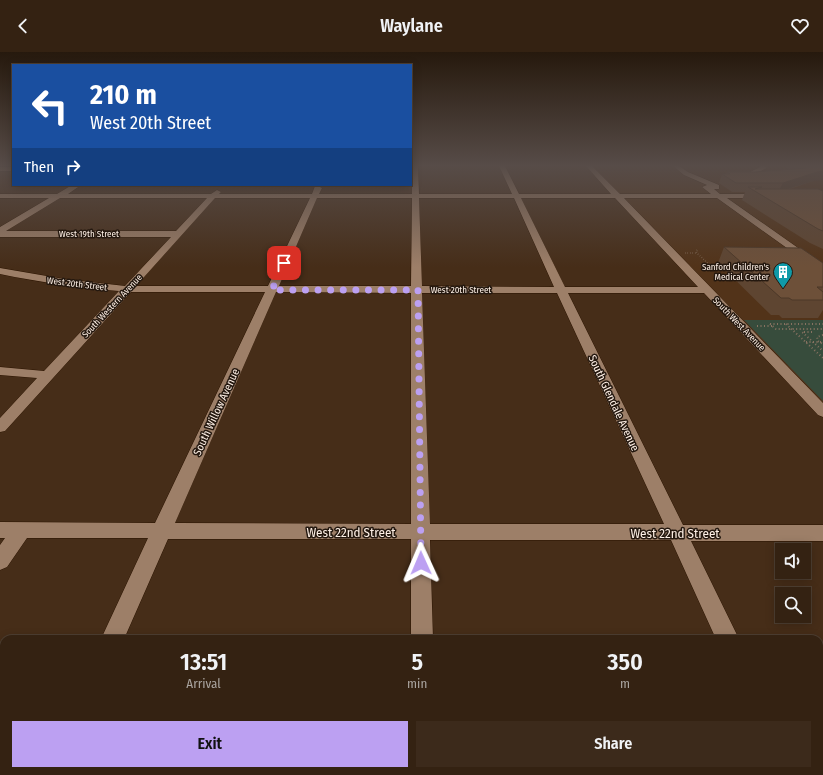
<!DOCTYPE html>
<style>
:root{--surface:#342212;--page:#3c2a1b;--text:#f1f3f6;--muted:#a9a49f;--line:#4e3f32;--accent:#bca0f2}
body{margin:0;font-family:"Fira Sans Condensed",sans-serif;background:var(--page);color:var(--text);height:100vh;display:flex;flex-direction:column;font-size:15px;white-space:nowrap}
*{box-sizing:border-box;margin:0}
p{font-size:13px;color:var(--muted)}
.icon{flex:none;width:22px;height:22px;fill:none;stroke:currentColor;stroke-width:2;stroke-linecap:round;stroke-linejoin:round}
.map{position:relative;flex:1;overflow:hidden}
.drawer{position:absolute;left:0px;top:583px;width:823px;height:140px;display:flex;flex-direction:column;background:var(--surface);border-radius:12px 12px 0 0;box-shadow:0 2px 10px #0003,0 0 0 1px var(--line)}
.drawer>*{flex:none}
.hud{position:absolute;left:12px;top:12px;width:400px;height:122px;border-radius:0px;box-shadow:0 2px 10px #0003,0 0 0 1px var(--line);background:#1a4fa0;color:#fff;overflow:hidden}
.controls{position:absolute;left:775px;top:491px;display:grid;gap:8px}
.controls a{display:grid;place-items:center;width:36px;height:36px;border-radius:0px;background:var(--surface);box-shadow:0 2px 10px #0003,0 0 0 1px var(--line);font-size:20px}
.pin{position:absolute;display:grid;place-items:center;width:34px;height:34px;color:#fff;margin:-17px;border-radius:8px;box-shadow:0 2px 6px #0006}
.me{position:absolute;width:44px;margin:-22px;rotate:359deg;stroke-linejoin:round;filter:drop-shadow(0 0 3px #0008)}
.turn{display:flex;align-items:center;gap:14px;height:84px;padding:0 12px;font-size:18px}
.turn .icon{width:52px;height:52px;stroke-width:2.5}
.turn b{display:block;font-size:28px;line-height:34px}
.then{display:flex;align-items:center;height:38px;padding:0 12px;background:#0003;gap:8px;font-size:15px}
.eta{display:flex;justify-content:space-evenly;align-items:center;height:68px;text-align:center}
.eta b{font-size:24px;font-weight:600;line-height:28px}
.cta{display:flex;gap:8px;margin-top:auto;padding:8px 12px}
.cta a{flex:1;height:46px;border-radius:0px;background:var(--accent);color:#111;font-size:16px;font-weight:600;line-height:46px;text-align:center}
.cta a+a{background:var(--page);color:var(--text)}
header{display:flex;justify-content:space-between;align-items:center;height:52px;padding:0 12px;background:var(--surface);font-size:18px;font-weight:600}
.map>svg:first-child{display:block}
</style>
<header><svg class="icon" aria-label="back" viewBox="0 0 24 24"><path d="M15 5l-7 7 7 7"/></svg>Waylane<svg class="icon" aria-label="heart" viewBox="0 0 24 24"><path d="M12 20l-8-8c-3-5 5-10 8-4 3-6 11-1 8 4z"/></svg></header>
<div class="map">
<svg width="823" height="723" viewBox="0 0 823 723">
<rect width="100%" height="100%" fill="#462d18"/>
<path fill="#523319" d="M589 114H823V360L707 238Z"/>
<path fill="#374c3c" d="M744 268H823V349Z"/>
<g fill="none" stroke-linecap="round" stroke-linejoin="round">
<defs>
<path id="minor" d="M412 114H418L419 142H512L499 114H505L519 142H611L586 114H592L620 142H711L702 135 707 133 684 123 673 114H679L688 120 719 133V137H714L720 142H767V146H727L811 205 813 207 811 209H805L717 146H624L823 351V365L818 363 704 241H568L683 473H823V489H691L739 587H716L671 488H430L433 587H411V487H168L124 587H101L148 486H27L7 515 0 518V493L5 486H0V470L155 471 265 240H131L5 379 0 380V366L37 326 0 323V315L44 319 119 239C79 236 39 230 0 222V216L64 227 125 234 171 185H0V175L49 146H0V142H57L72 133H81L68 142H211L217 138 221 140 219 142H312L315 134H318L322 136 319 142H412ZM60 146H207L176 179H6ZM215 146H310L268 234H136ZM317 146H412L411 234H279ZM419 146H514L554 235 422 234ZM521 146H615L698 235H565ZM276 240 411 241V472L175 471ZM422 241H557L664 472H430Z
M759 114H765L767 116 754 122H750V120L760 115Z
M0 115H13V119H0Z
M37 719H65L63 723H35Z
M411 719H439V723H411Z
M778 719H806L808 723H780Z"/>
</defs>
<use href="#minor" stroke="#2b1401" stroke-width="1"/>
<path stroke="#877261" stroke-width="1.5" stroke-dasharray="0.5 2" stroke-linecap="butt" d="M697 198 696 199 698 202 715 218H727
M685 201H697"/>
<path stroke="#877261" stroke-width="2" stroke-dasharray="1 2.5" stroke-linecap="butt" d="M770 272 776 277H823
M770 272H823
M786 272 823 306
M757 274H772
M812 280H802L823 299
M823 283 817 285 818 289 823 292
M806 290H823"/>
<use href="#minor" fill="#9d7f68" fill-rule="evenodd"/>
</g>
<path fill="#5e4531" d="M787 114H823L813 129 790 137 823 139V197L810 191 742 148 745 140H732L719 131 722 122H726L727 120H755L788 117 786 116Z
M724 195 823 211V258L818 266H782L779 263H771L718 211Z"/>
<path fill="#4c3828" d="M823 119V128L813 129 778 140 783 131 817 120Z"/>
<path fill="#6d5039" stroke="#4c3828" d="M802 114H823V119L817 120 783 131H736L722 122H730L727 120H755L806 116Z
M748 135H762L755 137H818L823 139V179L818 177Z
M724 195 801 196 823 211V235H817L823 240V248H792L789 246H781Z"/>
<linearGradient id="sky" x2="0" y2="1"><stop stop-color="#26190d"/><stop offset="0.53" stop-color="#574c48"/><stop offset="1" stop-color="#574c48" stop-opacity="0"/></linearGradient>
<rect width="823" height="215" fill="url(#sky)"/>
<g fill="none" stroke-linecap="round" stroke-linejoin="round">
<path stroke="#bca0f2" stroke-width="7" stroke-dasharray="0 12.6" d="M284 211 272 238H418L421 511"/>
</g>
<defs>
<symbol id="building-pin" viewBox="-11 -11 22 30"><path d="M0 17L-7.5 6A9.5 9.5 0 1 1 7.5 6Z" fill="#0f9aa8" stroke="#24180f"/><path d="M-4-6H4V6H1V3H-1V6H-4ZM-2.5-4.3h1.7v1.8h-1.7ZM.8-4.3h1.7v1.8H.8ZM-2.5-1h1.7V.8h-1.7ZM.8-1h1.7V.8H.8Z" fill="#fff"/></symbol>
</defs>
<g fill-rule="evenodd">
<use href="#building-pin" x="772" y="209" width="22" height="30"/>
</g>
<g text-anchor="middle" stroke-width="3" stroke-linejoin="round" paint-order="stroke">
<g font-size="9" fill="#fef0e6" stroke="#24180f">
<text x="89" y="185">West 19th Street</text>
<text transform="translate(77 232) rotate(7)" y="3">West 20th Street</text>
<text x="461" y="241">West 20th Street</text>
<text transform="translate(112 254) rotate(-47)" y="3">South Western Avenue</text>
<text transform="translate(739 272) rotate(46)" y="3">South West Avenue</text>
</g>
<g font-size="9" fill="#fef0e6" stroke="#24180f" text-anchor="end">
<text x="769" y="218">Sanford Children's<tspan x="769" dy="10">Medical Center</tspan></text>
</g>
<g font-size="11" fill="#fef0e6" stroke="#24180f">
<text transform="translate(614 351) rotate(65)" y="4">South Glendale Avenue</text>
<text transform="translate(216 360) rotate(-65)" y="4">South Willow Avenue</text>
</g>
<g font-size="13" fill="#fef0e6" stroke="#24180f">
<text x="351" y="485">West 22nd Street</text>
<text x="675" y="486">West 22nd Street</text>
</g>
</g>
</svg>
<div class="controls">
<a><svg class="icon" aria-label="sound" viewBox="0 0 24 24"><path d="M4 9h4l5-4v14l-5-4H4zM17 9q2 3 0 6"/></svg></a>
<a><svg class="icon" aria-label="search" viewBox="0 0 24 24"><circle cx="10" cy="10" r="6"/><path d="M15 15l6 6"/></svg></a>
</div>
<div class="pin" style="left:284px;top:211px;background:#d93025"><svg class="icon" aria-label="arrive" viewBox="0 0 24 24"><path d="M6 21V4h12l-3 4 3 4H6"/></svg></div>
<svg class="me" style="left:421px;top:511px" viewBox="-20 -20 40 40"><path d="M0-17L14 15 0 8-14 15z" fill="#bca0f2" stroke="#fff" stroke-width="4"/></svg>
<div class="hud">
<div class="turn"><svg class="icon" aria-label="left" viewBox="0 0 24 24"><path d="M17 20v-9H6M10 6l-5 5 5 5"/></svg><div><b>210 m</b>West 20th Street</div></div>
<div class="then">Then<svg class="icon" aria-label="right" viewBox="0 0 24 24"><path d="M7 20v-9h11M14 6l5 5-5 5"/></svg></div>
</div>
<section class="drawer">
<div class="eta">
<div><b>13:51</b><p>Arrival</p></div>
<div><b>5</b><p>min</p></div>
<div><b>350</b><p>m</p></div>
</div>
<div class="cta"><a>Exit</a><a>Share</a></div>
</section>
</div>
